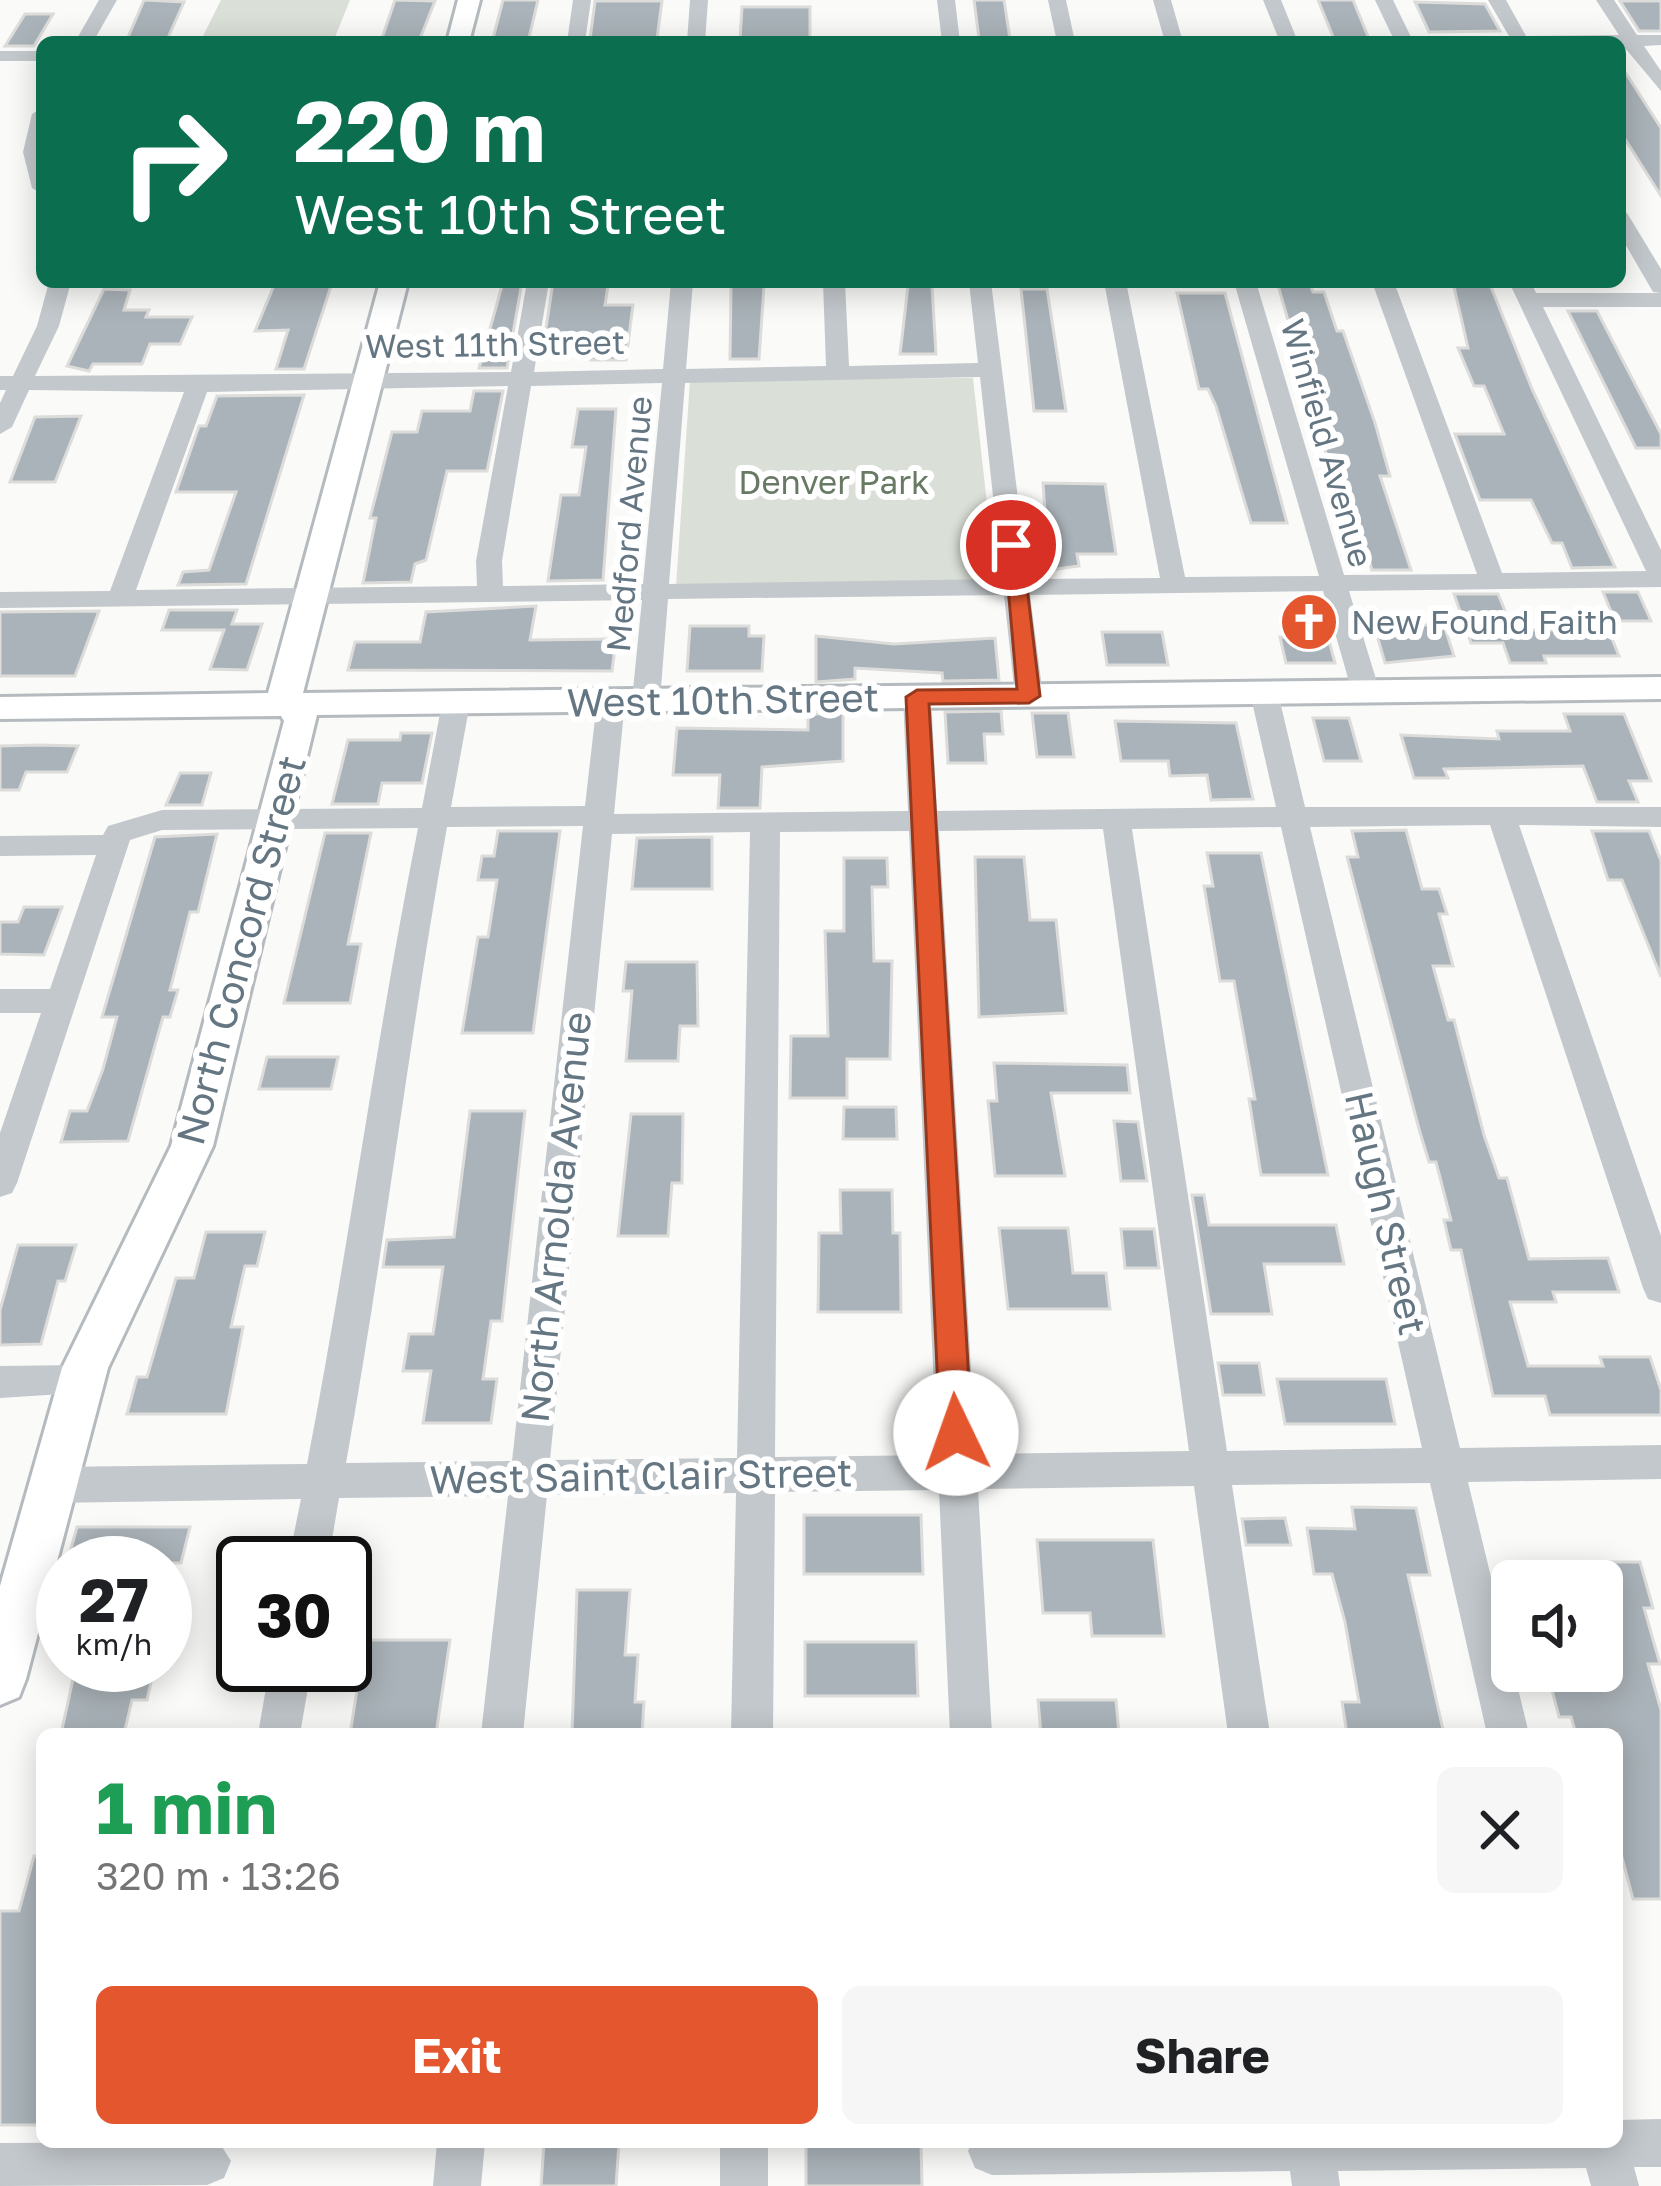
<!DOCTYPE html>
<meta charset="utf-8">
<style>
:root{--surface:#fff;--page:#f6f6f6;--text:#202124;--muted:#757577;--accent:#e4572e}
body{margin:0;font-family:"Golos Text",sans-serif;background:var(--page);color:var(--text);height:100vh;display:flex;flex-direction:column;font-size:45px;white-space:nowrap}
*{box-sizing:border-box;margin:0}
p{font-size:39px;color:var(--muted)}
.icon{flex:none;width:66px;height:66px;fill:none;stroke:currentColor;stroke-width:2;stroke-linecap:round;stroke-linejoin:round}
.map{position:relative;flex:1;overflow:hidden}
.panel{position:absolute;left:36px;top:1728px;width:1587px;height:420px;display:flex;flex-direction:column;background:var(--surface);border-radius:18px;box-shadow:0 6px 30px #0003}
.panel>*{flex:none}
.banner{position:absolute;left:36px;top:36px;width:1590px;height:252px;border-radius:18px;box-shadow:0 6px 30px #0003;background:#0b6e4f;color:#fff;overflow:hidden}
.controls{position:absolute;left:1491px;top:1560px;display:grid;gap:24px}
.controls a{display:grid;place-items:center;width:132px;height:132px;border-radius:18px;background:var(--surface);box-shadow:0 6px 30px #0003;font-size:60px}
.speed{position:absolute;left:36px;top:1536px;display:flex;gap:24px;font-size:60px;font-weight:700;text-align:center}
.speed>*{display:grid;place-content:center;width:156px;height:156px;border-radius:50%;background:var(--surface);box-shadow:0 6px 30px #0003;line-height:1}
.speed small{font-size:30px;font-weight:400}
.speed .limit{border:6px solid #111;border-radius:18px;background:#fff;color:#111}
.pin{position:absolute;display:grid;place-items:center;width:102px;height:102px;color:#fff;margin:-51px;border:6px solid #fff;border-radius:50%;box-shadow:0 3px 12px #0007}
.me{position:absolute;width:132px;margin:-66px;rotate:357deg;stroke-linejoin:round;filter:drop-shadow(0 0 9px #0008)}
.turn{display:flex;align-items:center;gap:42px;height:252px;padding:0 60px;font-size:54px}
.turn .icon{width:156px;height:156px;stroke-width:2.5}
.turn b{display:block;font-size:84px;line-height:102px}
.round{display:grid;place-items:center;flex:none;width:126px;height:126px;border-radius:18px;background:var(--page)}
.overview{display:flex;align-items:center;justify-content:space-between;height:204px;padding:0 60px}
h1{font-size:72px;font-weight:700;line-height:90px;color:#1e9e55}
.primary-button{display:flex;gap:24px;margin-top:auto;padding:24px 60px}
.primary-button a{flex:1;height:138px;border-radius:18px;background:var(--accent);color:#fff;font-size:48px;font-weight:700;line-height:138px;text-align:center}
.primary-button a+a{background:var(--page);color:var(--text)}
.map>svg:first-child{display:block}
</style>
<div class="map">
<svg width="1661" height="2186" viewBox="0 0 1661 2186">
<rect width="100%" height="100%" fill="#fafaf8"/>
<path fill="#dadfd7" d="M221 0H350L333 42H200Z
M973 378 996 585 676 587 690 380Z"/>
<path fill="#aab3b9" stroke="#dcdcda" stroke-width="3" d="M144 0 184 2 166 42H126Z
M395 0 435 1 419 41H381Z
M503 0H538L528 42H492Z
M974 0H1004L1010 39H979Z
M1318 0H1353L1369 39H1334Z
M595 1H662L657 39H590Z
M1620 1H1661V31H1639Z
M1415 2 1485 4 1500 31 1429 32Z
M742 7H810V39H740Z
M25 14H53L34 46H5Z
M1620 64 1661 128V196L1620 131Z
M503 282H522L507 368H479Z
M553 282 608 286 605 305H633L626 360H591L594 341H544Z
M1277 282H1309L1313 292H1324L1337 331H1343L1375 423 1390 476H1380L1411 570H1372L1350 497H1340L1326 453Z
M1453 282H1489L1532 389 1615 567 1572 568 1562 543H1552L1531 500H1480L1455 434H1504L1484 386H1474L1458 348H1468Z
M275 283H332L304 369H276L288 330 255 331Z
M731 286H764L759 359H730Z
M908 286H932L936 354H900Z
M104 289 130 290 124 310H149L146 317H192L180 344H150L142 364H93L89 371 67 366Z
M1021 289H1047L1066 411H1034Z
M1177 293H1225L1287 523H1251L1216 406 1208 389H1199Z
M1568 311H1597L1661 434V448H1636Z
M474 391H503L487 471H447L426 560 415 564 411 582 363 583 376 518H370L392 432H417L422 411H470Z
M304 395 246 584 178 585 183 572 209 570 236 492H176L199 426H206L217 396Z
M578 409H616L603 580 548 581 561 495H579L586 447H572Z
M81 416 55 482H10L35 417Z
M1043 483 1105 484 1116 554H1077L1079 566 1049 570Z
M1603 592H1638L1651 621H1615Z
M1454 594H1498L1513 630H1579L1577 624H1606L1619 656H1544L1546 663H1510L1503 643H1471Z
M536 606 530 640 616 639 612 671 348 670 355 642H420L426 612Z
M1290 607H1320L1335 663H1286L1280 637H1298Z
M169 610H237L232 624H262L247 670 210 669 224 630H162Z
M99 611 75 676H0V612Z
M1374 625H1444L1454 656 1385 663Z
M690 626H749V636H764L762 671H687Z
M1102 632H1162L1168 665H1107Z
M816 636 894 644 995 638 999 680 943 681 942 673 855 668V679L816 682Z
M1001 711 1003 734H984L986 763H948L945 712Z
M843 713V761L762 767 760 808H718L720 775H673L677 728 808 730V718L815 714Z
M1032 713H1068L1074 757H1037Z
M1564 714H1624L1651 781H1629L1638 802H1597L1583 766 1444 769 1448 778H1414L1401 735 1499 739 1497 731H1570Z
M1313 718H1349L1361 761H1324Z
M1115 721 1236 723 1253 799 1211 800 1207 775 1170 776 1168 761H1121Z
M401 733H432L422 783H382L378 804H332L348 740H400Z
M0 746 39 745 78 746 67 772H26L19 790H0Z
M180 773H211L202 805H166Z
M1406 830 1422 889H1439L1447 914H1439L1453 966H1433L1448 1020H1454L1484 1135 1499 1178H1507L1529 1259 1608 1258 1619 1292H1553L1556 1302H1510L1528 1366H1603L1600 1357H1650L1661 1390V1415H1550L1545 1396H1493L1461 1250H1451L1444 1220H1451L1436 1162H1429L1419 1129 1347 857H1358L1352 831Z
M498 831H560L533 1033H462L478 937H488L497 880H478L482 856H494Z
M1592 831H1649L1661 861V977L1622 880H1608Z
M325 833H371L348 944H361L350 1003H284Z
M217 834 198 912H190L170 990H178L170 1017H163L128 1141 61 1142 70 1111H87L103 1069 117 1017H102L155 837Z
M712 837V889H632L637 838Z
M1207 853H1261L1328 1175H1261L1249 1099H1255L1234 981H1220L1204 886H1213Z
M975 857H1024L1030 920H1056L1066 1013 979 1017Z
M844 858H887L888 887H872L874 961H892L890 1059H847V1098H790L791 1036H828L825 931H844Z
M24 907H62L44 955 0 954V922H18Z
M626 962H697L698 1026H680L678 1061H626L632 991H623Z
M267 1057H338L331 1089H259Z
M994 1063 1127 1065 1130 1093H1051L1065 1176H995L988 1101H997Z
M844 1107H896L897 1139H843Z
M470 1111H525L502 1321H491L483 1379H497L491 1423H423L431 1371H403L409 1334H433L443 1267H383L387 1240 454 1237Z
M631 1114H683L682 1183H672L668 1236H618Z
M1114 1121 1138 1122 1147 1181H1121Z
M840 1190H892L893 1233H900L901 1312H818L819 1233H841Z
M1192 1195H1204L1209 1225H1336L1344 1264H1264L1272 1314H1211Z
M999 1228H1068L1073 1273H1106L1110 1309H1008Z
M1121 1229H1154L1159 1268H1125Z
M206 1232H265L257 1266H245L231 1327H243L226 1414H127L137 1377H147L176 1278H194Z
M18 1245H76L65 1281H58L41 1344 0 1345V1310Z
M1218 1363H1259L1264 1395H1223Z
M1277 1379H1386L1395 1424H1285Z
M1352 1507 1416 1508 1430 1575H1408L1444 1734H1347L1342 1702H1359L1345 1622 1332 1574H1314L1307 1528 1355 1529Z
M804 1515H921L923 1574H804Z
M1285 1518 1291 1545H1246L1242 1519Z
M77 1527H190L181 1563H67Z
M1037 1540H1153L1164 1636H1092L1090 1613H1043Z
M1602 1562H1640L1653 1608H1644L1660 1664H1648L1661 1710V1899H1633L1617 1839V1734H1576L1571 1717H1559L1547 1671H1602Z
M577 1590H630L625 1655H638L635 1702H644L642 1734H572Z
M365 1640H450L436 1734H350Z
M805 1642H916L918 1696H805Z
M76 1665H155L147 1700H132L124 1734H61Z
M1038 1700H1116L1119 1734H1041Z
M34 1856 42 1857V2125H0V1911H19Z
M806 2142H921L922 2186H806Z
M544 2143H619L616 2186H541Z"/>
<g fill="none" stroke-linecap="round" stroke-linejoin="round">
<defs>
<path id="major" d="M458 0H480L469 42H447Z
M380 282H408L303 693 1661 677V699L317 715 213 1146 108 1368 26 1679 19 1697 0 1705V1586L62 1368 171 1146 284 721 281 716 0 719V697L268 693Z"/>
</defs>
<use href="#major" stroke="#b5babe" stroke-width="6"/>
<path fill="#c3c8cc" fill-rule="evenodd" d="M99 0H117L93 42H75Z
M573 0H591L585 42H567Z
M690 0H708L705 42H687Z
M937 0H955L960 42H942Z
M1048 0H1066L1075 42H1057Z
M1153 0H1171L1183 42H1165Z
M1263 0H1281L1298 42H1280Z
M1375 0H1393L1411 37 1509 36 1488 0H1506L1526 36 1619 35 1596 0H1614L1637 35H1661V45L1644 46 1661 71V91L1620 42H1395Z
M0 51H42V61H0Z
M42 108V194L32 188 23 152 32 114Z
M1620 211 1627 213 1661 269V293L1653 292 1620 235Z
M49 282H71L59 326 35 376 511 372 527 282H549L534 372 663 369 671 282H693L686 369 826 366 823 282H845L849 366 978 363 969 282H991L1028 579 1160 578 1104 282H1126L1185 577 1319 576 1234 282H1256L1344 575 1477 574 1372 282H1394L1502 573 1646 571 1509 282H1531L1536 293H1661V307H1543L1661 550V587L1349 591 1380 692 1366 701 1352 692 1323 591 1030 595 1043 696 1029 705 1015 696 1004 595 668 599 660 700 646 709 632 700 642 600 0 608V592L110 591 184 392 29 390 12 427 0 434V403L6 390H0V376H13L37 326ZM980 377 1002 579 669 584 685 383ZM662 383 643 584 503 586 502 561 531 386ZM508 386 476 561 477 586 136 590 207 392Z
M1264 684 1278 693 1305 807H1661V827L1519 825 1661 1236V1303L1648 1299 1643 1288 1490 825 1310 827 1460 1448 1661 1445V1479L1468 1482 1529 1734H1487L1430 1483 1232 1485 1270 1734H1228L1194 1486 978 1489 992 1734H950L939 1490 775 1492 773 1734H731L736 1493 547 1495 523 1734H481L508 1496 339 1498 328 1563H288L301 1499 52 1503 38 1497 33 1485 38 1473 52 1467 307 1464C348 1252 376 1039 418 828L162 830 130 840 17 1183 12 1193 0 1197V1133L41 1013H0V989H50L96 855 0 856V836L103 835 108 826 162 810 422 808 442 703 456 694 470 703 451 807 585 806 597 701 611 692 625 701 614 814 908 811 903 697 917 688 931 697 937 811 1276 807 1250 693ZM583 826 512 1461 346 1463C384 1252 409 1039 447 827ZM1281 827 1422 1448 1227 1451 1132 829ZM1103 829 1189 1451 976 1454 939 831ZM909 831 937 1455 775 1457 780 832ZM750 832 737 1458 550 1460 612 834Z
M81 1365 94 1370 100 1381 94 1392 0 1398V1366Z
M270 1665H312L300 1734H258Z
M1661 2119V2167H1634L1639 2186H1591L1586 2168 1338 2171 1340 2186H1292L1290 2171 992 2175 975 2168 968 2151 972 2142H1617V2120Z
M219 2142 231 2161 224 2178 207 2185 0 2186V2143Z
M437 2142H485L481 2186H433Z
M720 2142H768V2186H720Z"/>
<use href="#major" fill="#fff" fill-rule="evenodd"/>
</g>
<path fill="#e4572e" stroke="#94391e" stroke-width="3" d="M1004 541 1022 545 1040 696 1029 703 929 704 972 1433 967 1443 956 1447 945 1443 940 1433 906 697 917 690 1017 689Z"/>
<defs>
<symbol id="church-disc" viewBox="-11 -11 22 22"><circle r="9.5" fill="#e4572e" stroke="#fff"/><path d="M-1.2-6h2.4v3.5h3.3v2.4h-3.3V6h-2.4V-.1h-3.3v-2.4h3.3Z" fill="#fff"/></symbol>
</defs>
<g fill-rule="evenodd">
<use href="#church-disc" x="1276" y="589" width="66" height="66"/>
</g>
<g text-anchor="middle" stroke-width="12" stroke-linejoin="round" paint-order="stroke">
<g font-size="33" fill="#657683" stroke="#fff">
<text transform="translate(495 344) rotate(-1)" y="12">West 11th Street</text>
<text transform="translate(1327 443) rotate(74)" y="12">Winfield Avenue</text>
<text transform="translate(629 524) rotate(-85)" y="12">Medford Avenue</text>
</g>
<g font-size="33" fill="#687a64" stroke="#fff">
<text x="834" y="494">Denver Park</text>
</g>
<g font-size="33" fill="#657683" stroke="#fff" text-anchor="start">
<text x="1351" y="634">New Found Faith</text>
</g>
<g font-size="39" fill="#657683" stroke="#fff">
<text transform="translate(723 700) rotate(-1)" y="14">West 10th Street</text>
<text transform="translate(241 950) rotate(-75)" y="14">North Concord Street</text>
<text transform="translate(1386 1213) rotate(77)" y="14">Haugh Street</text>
<text transform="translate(556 1217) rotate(-84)" y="14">North Arnolda Avenue</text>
<text transform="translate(641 1476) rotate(-1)" y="14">West Saint Clair Street</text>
</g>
</g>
</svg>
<div class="controls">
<a><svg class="icon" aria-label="sound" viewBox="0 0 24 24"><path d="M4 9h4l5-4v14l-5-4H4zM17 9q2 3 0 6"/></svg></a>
</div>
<div class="speed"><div>27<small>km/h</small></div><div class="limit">30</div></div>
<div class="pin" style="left:1011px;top:545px;background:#d93025"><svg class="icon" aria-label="arrive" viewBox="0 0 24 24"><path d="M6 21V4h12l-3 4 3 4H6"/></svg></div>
<svg class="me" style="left:956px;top:1433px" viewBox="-20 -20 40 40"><circle r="19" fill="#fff"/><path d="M0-13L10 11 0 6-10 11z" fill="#e4572e"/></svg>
<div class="banner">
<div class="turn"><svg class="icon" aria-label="right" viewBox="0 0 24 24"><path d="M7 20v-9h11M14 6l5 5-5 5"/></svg><div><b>220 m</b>West 10th Street</div></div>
</div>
<section class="panel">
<div class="overview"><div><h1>1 min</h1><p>320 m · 13:26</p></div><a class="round"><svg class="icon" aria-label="close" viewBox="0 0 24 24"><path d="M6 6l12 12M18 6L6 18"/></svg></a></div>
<div class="primary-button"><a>Exit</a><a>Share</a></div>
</section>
</div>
